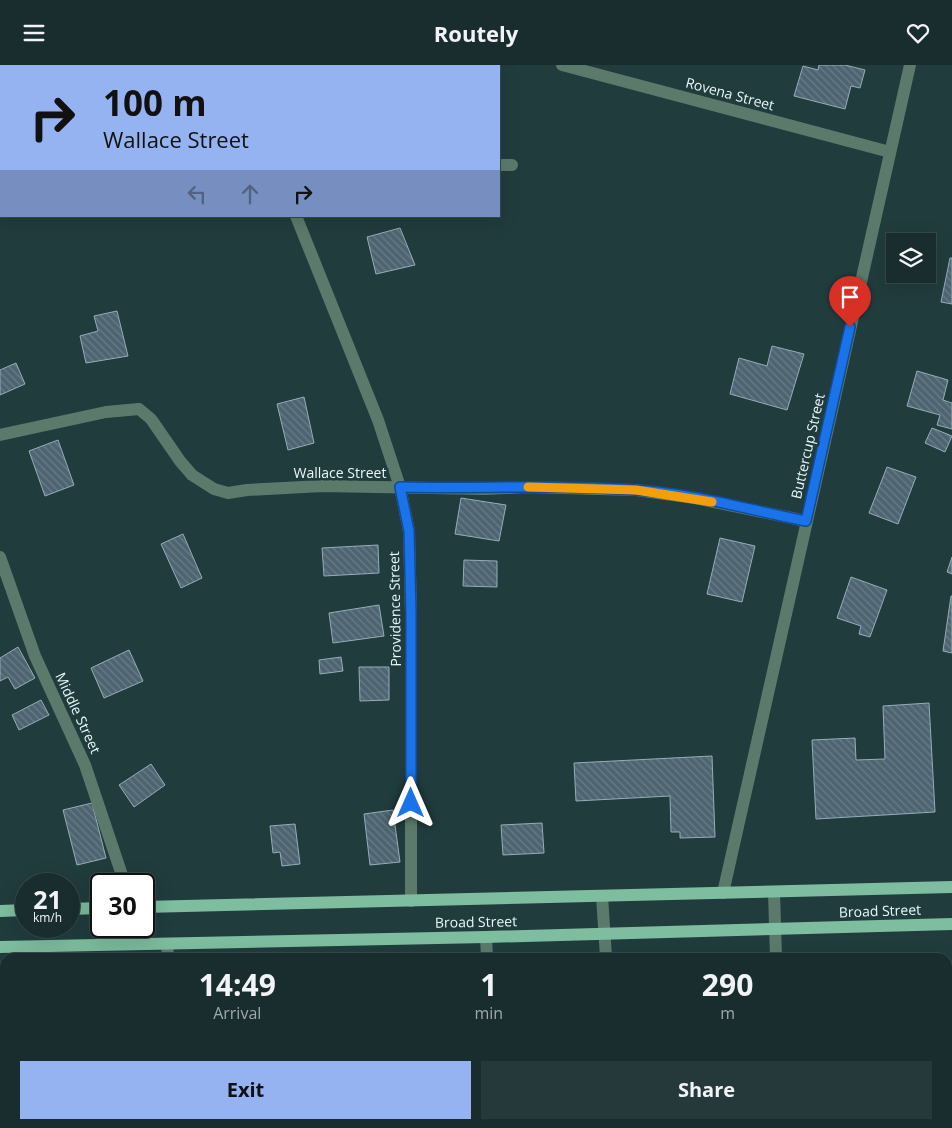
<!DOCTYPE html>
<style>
:root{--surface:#192d2e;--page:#26393a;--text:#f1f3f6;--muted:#9fa8aa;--line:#37494a;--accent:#95b2f1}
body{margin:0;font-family:"Open Sans",sans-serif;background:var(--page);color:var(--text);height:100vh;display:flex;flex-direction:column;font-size:19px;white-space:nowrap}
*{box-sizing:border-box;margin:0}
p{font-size:16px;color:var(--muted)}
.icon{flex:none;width:28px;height:28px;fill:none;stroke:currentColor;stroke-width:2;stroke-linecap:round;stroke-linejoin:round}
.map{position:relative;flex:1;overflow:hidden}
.sheet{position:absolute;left:0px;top:888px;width:952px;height:176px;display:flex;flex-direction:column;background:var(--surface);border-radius:15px 15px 0 0;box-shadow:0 5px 20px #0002,0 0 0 1px var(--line)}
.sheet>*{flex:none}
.guide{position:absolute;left:0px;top:0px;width:500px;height:152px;box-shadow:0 5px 20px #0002,0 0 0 1px var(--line);background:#95b2f1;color:#111;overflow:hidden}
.buttons{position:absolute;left:886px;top:168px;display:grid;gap:10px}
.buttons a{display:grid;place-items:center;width:50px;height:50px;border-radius:0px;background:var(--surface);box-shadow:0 5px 20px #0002,0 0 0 1px var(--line);font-size:25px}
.speed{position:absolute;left:15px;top:808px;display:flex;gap:10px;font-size:25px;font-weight:700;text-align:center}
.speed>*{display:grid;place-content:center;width:65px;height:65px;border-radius:50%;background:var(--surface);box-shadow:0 5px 20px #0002,0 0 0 1px var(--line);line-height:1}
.speed small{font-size:12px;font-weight:400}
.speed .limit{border:2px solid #111;border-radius:8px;background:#fff;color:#111}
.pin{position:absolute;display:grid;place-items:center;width:42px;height:42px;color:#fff;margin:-51px -21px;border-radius:50% 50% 50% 0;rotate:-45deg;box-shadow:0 0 5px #0007}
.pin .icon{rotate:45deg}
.me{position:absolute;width:55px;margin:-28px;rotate:0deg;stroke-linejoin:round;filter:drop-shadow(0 0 4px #0008)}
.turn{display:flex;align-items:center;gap:18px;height:105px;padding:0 20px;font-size:22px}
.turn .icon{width:65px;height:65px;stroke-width:2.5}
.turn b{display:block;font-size:35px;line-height:42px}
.lanes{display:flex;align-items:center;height:48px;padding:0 20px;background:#0003;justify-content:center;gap:25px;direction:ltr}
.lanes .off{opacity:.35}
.eta{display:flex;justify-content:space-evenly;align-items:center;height:85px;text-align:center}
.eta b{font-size:30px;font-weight:700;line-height:35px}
.button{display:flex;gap:10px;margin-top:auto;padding:10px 20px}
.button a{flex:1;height:58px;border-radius:0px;background:var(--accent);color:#111;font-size:20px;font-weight:700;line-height:58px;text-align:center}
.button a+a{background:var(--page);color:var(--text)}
header{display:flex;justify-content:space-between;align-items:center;height:65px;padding:0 20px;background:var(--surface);font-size:22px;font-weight:700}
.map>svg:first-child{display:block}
</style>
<header><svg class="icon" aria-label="menu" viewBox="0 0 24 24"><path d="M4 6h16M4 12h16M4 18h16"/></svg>Routely<svg class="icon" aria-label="heart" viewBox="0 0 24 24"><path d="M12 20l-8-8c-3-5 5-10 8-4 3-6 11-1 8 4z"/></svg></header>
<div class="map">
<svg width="952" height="1063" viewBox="0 0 952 1063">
<defs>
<pattern id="building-back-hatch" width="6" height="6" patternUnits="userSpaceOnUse" patternTransform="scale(1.25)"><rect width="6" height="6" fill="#4e6571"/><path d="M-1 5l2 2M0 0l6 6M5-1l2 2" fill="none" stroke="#687c86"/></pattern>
</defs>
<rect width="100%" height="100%" fill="#213c3d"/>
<path fill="url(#building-back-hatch)" stroke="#94adba" d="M819 0H845L865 5 860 23 851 21 845 44 794 31 803 1 818 5Z
M400 163 415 200 376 209 367 172Z
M950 193H952V239L941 237Z
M117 246 128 291 86 298 80 271 98 266 94 251Z
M772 281 804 289 787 345 730 329 739 293 767 301Z
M16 298 25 319 0 330V305Z
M917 306 948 315 943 335 952 338V364L937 360 940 350 907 341Z
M304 332 314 378 288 385 277 339Z
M932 363 952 371 945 387 925 378Z
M58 375 74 420 45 431 29 386Z
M887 402 916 412 898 459 869 448Z
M461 433 506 440 499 476 455 469Z
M183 469 202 513 181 523 161 479Z
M720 473 755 481 742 537 707 529Z
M378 480 379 508 324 511 322 483Z
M952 492V509L947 507Z
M464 495 497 496V522L463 521Z
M851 512 887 525 870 572 859 569 861 561 837 553Z
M951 531H952V588L943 586Z
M379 540 384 571 333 578 329 548Z
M18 582 35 613 15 624 8 612 0 616V593Z
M129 585 143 616 104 633 91 603Z
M341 592 343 606 320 609 319 595Z
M359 602H389V635L360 636Z
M41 635 49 650 19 665 12 650Z
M929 638 935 747 816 754 812 675 855 673 856 695 885 694 883 641Z
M712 691 715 772 680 773V767H671L670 731 576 736 574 698Z
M151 699 165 720 134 742 119 720Z
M92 738 106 793 77 800 63 745Z
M393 745 400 797 370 800 364 749Z
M542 758 544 788 503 790 501 760Z
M295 759 300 799 282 801 280 787 273 788 270 761Z
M5 908V985L0 986V909Z
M309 1059H326V1063H309Z
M545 1059H598V1063H545Z
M837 1059H880V1063H837Z
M895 1059H929V1063H895Z"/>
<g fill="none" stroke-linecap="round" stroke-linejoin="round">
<path stroke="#5c7a6c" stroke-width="12" d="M774 827 776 892
M602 831 606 892"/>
<path stroke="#5c7a6c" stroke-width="12" d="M236 0 237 1
M562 0 890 87
M499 100H512
M296 151 378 355 400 422 409 466 411 548V836
M0 370 106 347 139 344 151 354 180 396 192 410 214 424 228 428 247 425 322 421 485 424 526 422 636 425 695 433 806 456
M0 492 35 591 85 700 125 819
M723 828 910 0
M486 872 487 892
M167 879 168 892
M180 1059 181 1063
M498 1059 499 1063"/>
<path stroke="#7ebd9f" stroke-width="12" d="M144 842 952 822
M69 844 101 843
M0 846 26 845
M0 882 486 872 952 859"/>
</g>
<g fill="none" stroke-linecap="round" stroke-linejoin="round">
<defs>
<path id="route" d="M411 738V548L409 466 400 422C478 424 557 419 635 425 692 428 750 445 806 456L850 262"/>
</defs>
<use href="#route" stroke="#114b97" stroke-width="12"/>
<use href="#route" stroke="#1a73e8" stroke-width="9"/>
<path stroke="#f59e0b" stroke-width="9" d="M528 422 636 425 712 437"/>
</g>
<g text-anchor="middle" stroke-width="5" stroke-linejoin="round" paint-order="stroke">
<g font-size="14" fill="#e7f7f7" stroke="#213c3d">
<text transform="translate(730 29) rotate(15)" y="5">Rovena Street</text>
<text transform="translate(808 381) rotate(-77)" y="5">Buttercup Street</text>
<text x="340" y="413">Wallace Street</text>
<text transform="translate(395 544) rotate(-91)" y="5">Providence Street</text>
<text transform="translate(78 648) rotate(65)" y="5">Middle Street</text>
<text transform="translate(880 846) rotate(-2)" y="5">Broad Street</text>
<text transform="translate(476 857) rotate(-1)" y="5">Broad Street</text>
</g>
</g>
</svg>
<div class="buttons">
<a><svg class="icon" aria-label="layers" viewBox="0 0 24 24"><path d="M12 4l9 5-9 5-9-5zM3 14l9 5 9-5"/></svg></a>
</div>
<div class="speed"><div>21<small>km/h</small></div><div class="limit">30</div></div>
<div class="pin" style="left:850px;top:262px;background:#d93025"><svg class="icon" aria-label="arrive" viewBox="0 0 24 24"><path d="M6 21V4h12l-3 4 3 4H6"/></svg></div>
<svg class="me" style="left:411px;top:738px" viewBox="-20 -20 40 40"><path d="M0-17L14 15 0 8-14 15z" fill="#1a73e8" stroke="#fff" stroke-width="4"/></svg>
<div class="guide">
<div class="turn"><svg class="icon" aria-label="right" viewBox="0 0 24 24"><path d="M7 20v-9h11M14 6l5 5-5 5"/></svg><div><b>100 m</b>Wallace Street</div></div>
<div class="lanes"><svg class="icon off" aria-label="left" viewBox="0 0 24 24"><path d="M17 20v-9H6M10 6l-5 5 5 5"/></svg><svg class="icon off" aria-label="ahead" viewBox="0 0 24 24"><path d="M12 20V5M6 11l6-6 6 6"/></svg><svg class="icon" aria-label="right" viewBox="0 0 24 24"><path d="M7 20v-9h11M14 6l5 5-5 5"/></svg></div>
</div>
<section class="sheet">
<div class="eta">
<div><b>14:49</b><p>Arrival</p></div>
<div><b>1</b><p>min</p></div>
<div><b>290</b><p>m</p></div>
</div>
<div class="button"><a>Exit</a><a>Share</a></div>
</section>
</div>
